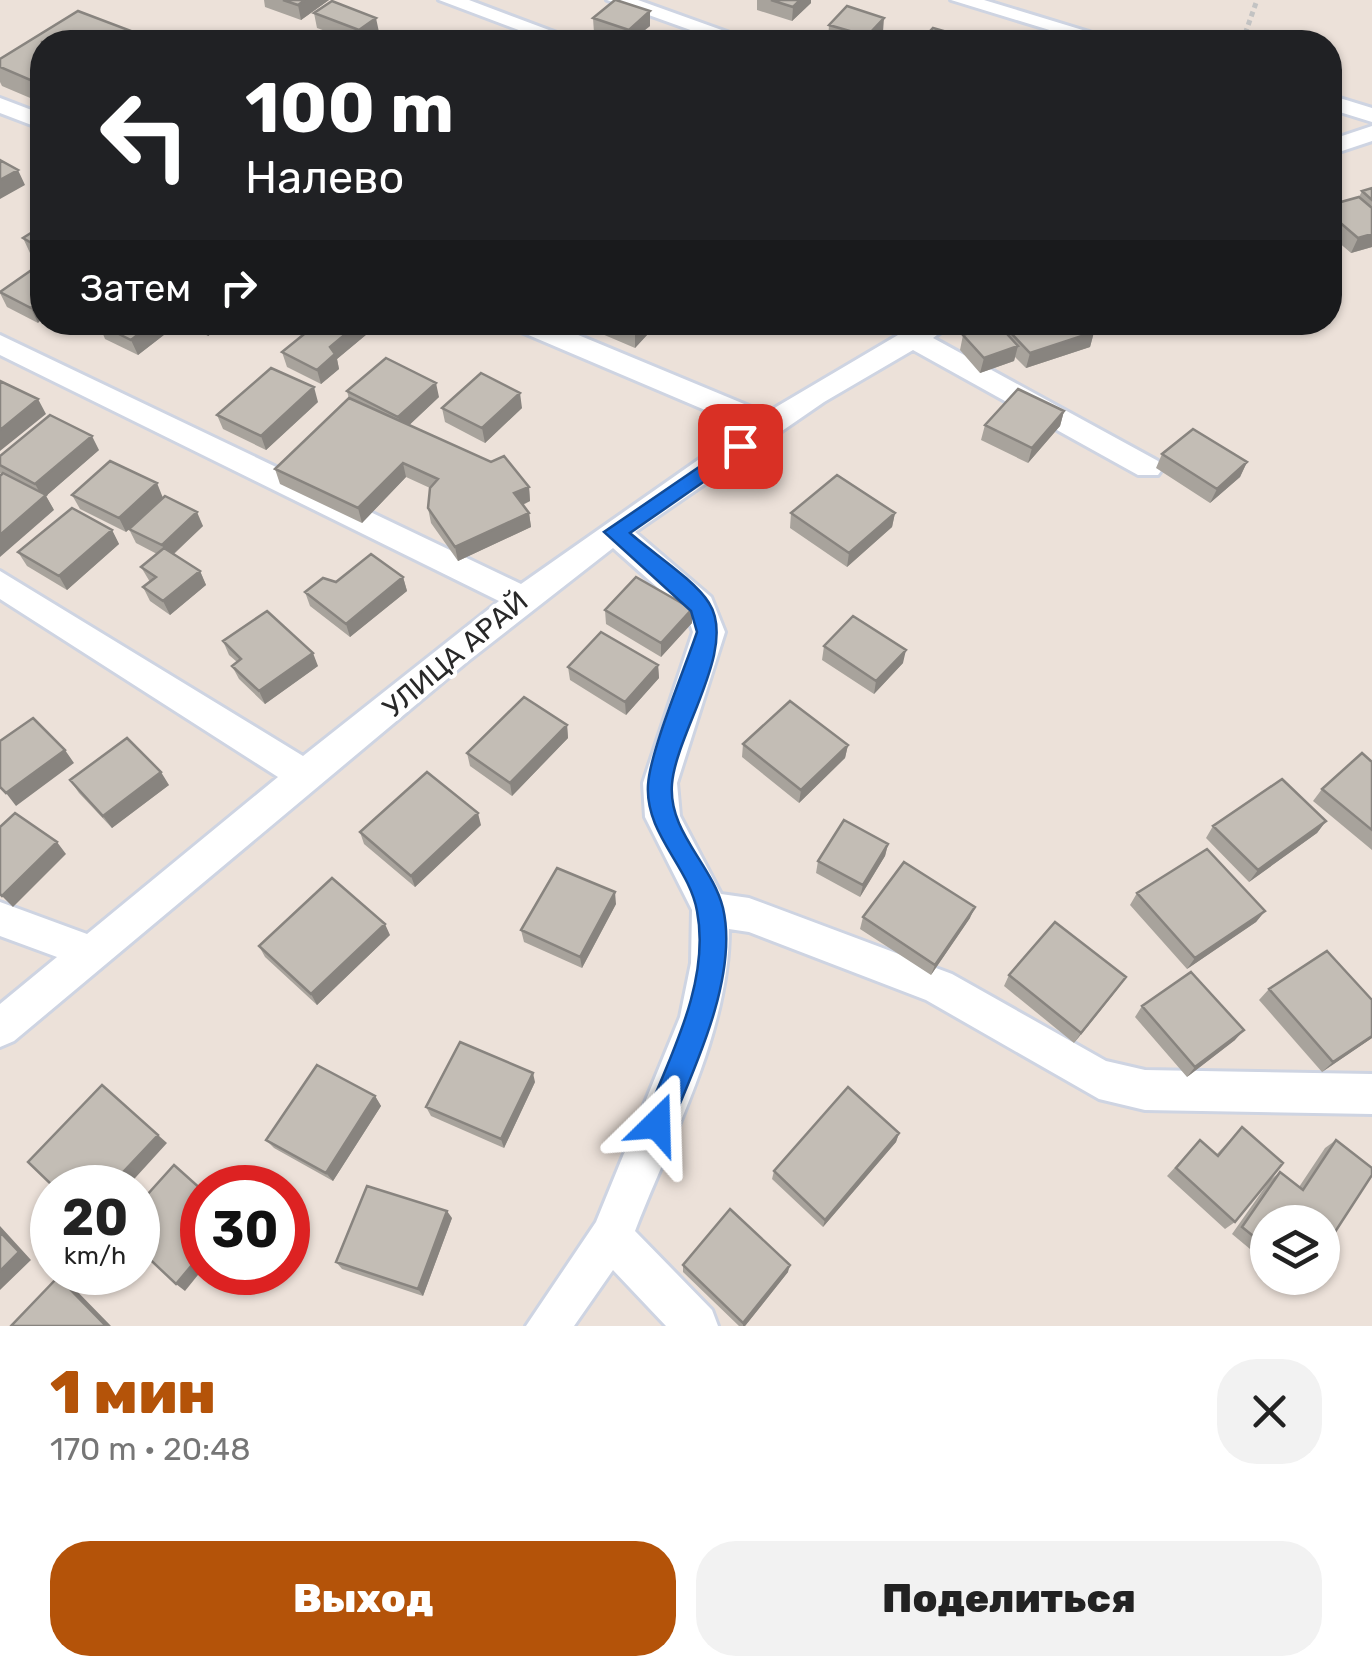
<!DOCTYPE html>
<html lang="ru">
<meta charset="utf-8">
<style>
:root{--surface:#fff;--page:#f2f2f2;--text:#222;--muted:#767676;--accent:#b45309}
body{margin:0;font-family:Rubik,sans-serif;background:var(--page);color:var(--text);height:100vh;display:flex;flex-direction:column;font-size:38px;white-space:nowrap}
*{box-sizing:border-box;margin:0}
p{font-size:32px;color:var(--muted)}
.icon{flex:none;width:55px;height:55px;fill:none;stroke:currentColor;stroke-width:2;stroke-linecap:round;stroke-linejoin:round}
.map{position:relative;height:1326px;overflow:hidden}
.drawer{display:flex;flex-direction:column;background:var(--surface);flex:1}
.drawer>*{flex:none}
.banner{position:absolute;left:30px;top:30px;width:1312px;height:305px;border-radius:40px;box-shadow:0 2px 8px #0004;background:#202124;color:#fff;overflow:hidden}
.tools{position:absolute;left:1250px;top:1205px;display:grid;gap:20px}
.tools a{display:grid;place-items:center;width:90px;height:90px;border-radius:50%;background:var(--surface);box-shadow:0 2px 8px #0004;font-size:50px}
.speed{position:absolute;left:30px;top:1165px;display:flex;gap:20px;font-size:50px;font-weight:700;text-align:center}
.speed>*{display:grid;place-content:center;width:130px;height:130px;border-radius:50%;background:var(--surface);box-shadow:0 2px 8px #0004;line-height:1}
.speed small{font-size:25px;font-weight:400}
.speed .limit{border:15px solid #d22;background:#fff;color:#111}
.pin{position:absolute;display:grid;place-items:center;width:85px;height:85px;color:#fff;margin:-42px;border-radius:20px;box-shadow:0 5px 15px #0006}
.me{position:absolute;width:110px;margin:-55px;rotate:22deg;stroke-linejoin:round;filter:drop-shadow(0 0 8px #0008)}
.turn{display:flex;align-items:center;gap:35px;height:210px;padding:0 50px;font-size:45px}
.turn .icon{width:130px;height:130px;stroke-width:2.5}
.turn b{display:block;font-size:70px;line-height:85px}
.then{display:flex;align-items:center;height:95px;padding:0 50px;background:#0003;gap:20px;font-size:38px}
.round{display:grid;place-items:center;flex:none;width:105px;height:105px;border-radius:40px;background:var(--page)}
.head{display:flex;align-items:center;justify-content:space-between;height:170px;padding:0 50px}
h1{font-size:60px;font-weight:800;line-height:75px;color:var(--accent)}
.cta{display:flex;gap:20px;margin-top:auto;padding:20px 50px}
.cta a{flex:1;height:115px;border-radius:40px;background:var(--accent);color:#fff;font-size:40px;font-weight:800;line-height:115px;text-align:center}
.cta a+a{background:var(--page);color:var(--text)}
.map>svg:first-child{display:block}
</style>
<div class="map">
<svg width="1372" height="1326" viewBox="0 0 1372 1326">
<rect width="100%" height="100%" fill="#ece1d9"/>
<g fill="none" stroke-linecap="round" stroke-linejoin="round">
<defs>
<path id="minor" d="M439 0H469L581 42H551Z
M607 0H638L755 42H724Z
M951 0H984L1122 42H1089Z
M1330 95 1372 108V122L1330 109Z
M0 98 42 114V129L0 113Z
M1372 126V141L1330 155V140Z
M508 322H547L766 413 920 322H954L933 338 1158 461 1163 468 1158 475H1138L913 350 824 402 635 532 711 597 725 632 677 783 680 816 721 894 749 898 952 974 1106 1061 1145 1070 1372 1074V1114L1145 1110 1099 1099 926 1000 749 932 729 929C729 1033 672 1135 635 1231L712 1310 718 1326H666L613 1270 574 1326H526L596 1222 680 1017 691 963 692 910 645 817 643 783 693 632 686 613 613 548 467 662 14 1041 0 1047V1004L57 957 0 936V902L87 934 278 777 0 599V571L303 756 499 601 0 355V335L521 584 745 427 512 328Z"/>
</defs>
<use href="#minor" stroke="#ced4e2" stroke-width="6"/>
<path stroke="#c3c3c3" stroke-width="5" stroke-dasharray="5 4" stroke-linecap="butt" d="M1247 42 1245 34 1257 0"/>
<use href="#minor" fill="#fff" fill-rule="evenodd"/>
</g>
<path fill="#a8a39c" d="M264 0H329L301 20 265 7Z
M757 0H811V3L792 21 757 10Z
M78 11 131 31 132 35 135 33 161 42H42V103L2 86 0 82V59Z
M650 11V26L631 42H624L594 33 593 18Z
M314 13 379 32 365 42H356L317 28Z
M829 25 883 32 873 42H837L828 40Z
M1372 188V247L1351 253 1330 235V205L1359 197 1362 191Z
M42 226V260L30 253 23 238Z
M33 269 38 323 7 307 0 293Z
M101 322H166L169 331 138 355 105 339 99 324Z
M183 322H227L208 336Z
M283 322H379V324L337 359 339 369 321 384 287 367 282 352 305 334Z
M574 322H659L635 348Z
M1110 322H1153L1120 333Z
M1009 331 1094 332 1090 347 1026 368 1015 357 1014 361 980 373 960 350 963 335 1008 336Z
M347 391 439 397 409 425 529 487 530 501 523 505 529 513 531 527 458 561 431 523 428 508 430 488 406 477 362 523 280 484 275 469 349 399Z
M318 402 266 450 223 429 217 415Z
M442 408H522L485 443 445 422Z
M1064 411 1060 426 1028 463 981 440 985 425Z
M99 450 46 496 54 510 0 473V456Z
M1162 454 1247 462 1240 477 1210 503 1156 468Z
M72 495 163 497 203 526 174 554 200 571 206 585 170 615 150 601 143 587 150 582 141 567 157 554 136 543 129 529 126 532 80 509Z
M791 513H895L892 527 847 567 790 528Z
M112 530 119 544 67 590 27 566 18 552Z
M403 577 407 591 350 637 310 606 305 592 336 582Z
M692 609V623L661 657 606 624 605 610Z
M223 641 318 666 265 704 239 679 232 666 237 662 229 655Z
M824 646 903 663 874 694 822 660Z
M658 665 659 678 626 715 570 680 568 667Z
M567 725 568 738 512 796 470 766 467 753Z
M743 744 848 745 845 758 799 803 742 757Z
M1372 762V850L1313 801 1322 789Z
M70 780 169 785 112 828 79 793Z
M1326 821 1317 833 1249 882 1206 838 1213 826Z
M481 825 415 887 364 844 360 832Z
M888 844 885 856 860 897 816 873 818 861Z
M1137 893 1265 911 1256 922 1187 969 1130 905Z
M616 904 582 968 524 942 521 930Z
M863 917 970 918 931 975 860 929Z
M390 935 317 1005 265 957 259 946Z
M1009 975 1119 987 1074 1043 1004 986Z
M1269 989 1372 1000V1038L1322 1072 1259 1000Z
M1142 1006 1235 1040 1187 1077 1135 1017Z
M535 1082 504 1148 431 1116 426 1107Z
M375 1096 381 1106 333 1181 274 1148 266 1140Z
M1242 1127 1235 1222 1225 1229 1167 1176 1200 1140 1216 1155Z
M899 1133 896 1142 823 1227 772 1179 774 1171Z
M1336 1140 1322 1252 1268 1222V1264L1232 1234 1270 1180 1280 1172 1299 1187 1325 1148Z
M452 1218 423 1296 342 1269 336 1262Z
M683 1265 788 1272 745 1326H739L683 1272Z
M1284 1278H1306L1294 1286Z"/>
<path fill="#88847f" d="M305 0H329L301 20 298 5Z
M800 0H811V3L792 21 793 7Z
M650 11V26L629 42V30Z
M376 18 379 32 365 42H361L359 30Z
M884 18 883 32 873 42H866L867 36Z
M131 31 135 42H113Z
M18 170 25 185 0 199V180Z
M1372 234V247L1351 253 1358 238Z
M42 299V319L38 323 31 308Z
M154 322H166L169 331 138 355 131 340Z
M203 322H227L208 336Z
M360 322H379V324L337 359 339 369 321 384 317 370 330 347Z
M638 322H659L635 348V326Z
M1123 322H1153L1120 333Z
M1094 332 1090 347 1026 368 1030 353Z
M1018 346 1014 361 980 373 984 358Z
M436 383 439 397 402 432 398 417Z
M314 387 318 402 266 450 261 436Z
M520 393 522 408 485 443 482 428Z
M38 399 46 414 0 451V430Z
M1064 411 1060 426 1028 463 1032 448Z
M92 436 99 450 46 496 54 510 0 557V535L43 498 35 484Z
M1247 462 1240 477 1210 503 1217 489Z
M403 463 406 477 362 523 358 508Z
M157 483 163 498 126 532 119 518Z
M529 487 530 501 517 507 514 493Z
M197 512 203 526 168 559 162 545Z
M529 513 531 527 458 561 455 547Z
M895 513 892 527 847 567 849 553Z
M112 530 119 544 67 590 59 576Z
M200 571 206 585 170 615 163 601Z
M403 577 407 591 350 637 346 624Z
M692 609V623L661 657V643Z
M906 650 903 663 874 694 876 681Z
M313 653 318 666 265 704 259 691Z
M658 665 659 678 626 715 625 702Z
M567 725 568 738 512 796 510 783Z
M848 745 845 758 799 803 801 790Z
M65 750 74 763 16 806 6 793Z
M161 772 169 785 112 828 103 816Z
M478 813 481 825 415 887 411 876Z
M1326 821 1317 833 1249 882 1258 870Z
M57 842 66 854 13 907 2 896Z
M888 844 885 856 860 897 863 885Z
M615 892 616 904 582 968 580 957Z
M975 907 970 918 931 975 935 965Z
M1265 911 1256 922 1187 969 1195 958Z
M385 924 390 935 317 1005 311 994Z
M1126 977 1119 987 1074 1043 1081 1033Z
M1244 1030 1235 1040 1187 1077 1195 1067Z
M1372 1036V1038L1322 1072 1333 1062Z
M533 1073 535 1082 504 1148 501 1139Z
M375 1096 381 1106 333 1181 326 1173Z
M899 1133 896 1142 823 1227 825 1220Z
M158 1135 167 1143 126 1188H108Z
M447 1211 452 1218 423 1296 418 1289Z
M0 1226 31 1260 0 1290Z
M202 1253V1270L185 1291 176 1284Z
M790 1265 788 1272 745 1326H743V1323Z
M58 1277 70 1284 111 1326H106Z"/>
<path fill="#c3bdb5" stroke="#88847f" stroke-width="2.5" d="M283 0H305L298 5Z
M615 0H616L650 11 629 30 593 18Z
M771 0H800L793 7Z
M332 1 376 18 359 30 314 13Z
M847 6 884 18 867 36 829 25Z
M78 11 131 31 113 42H42V85L0 67V59Z
M933 28 972 39 969 42H920Z
M135 33 161 42H120Z
M710 33 738 42H700Z
M0 160 18 170 0 180Z
M1372 188V200L1362 191Z
M1359 197 1372 208V234L1358 238 1330 214V205Z
M42 226V249L23 238Z
M33 269 42 274V299L31 308 0 292Z
M101 322H154L131 340 99 324Z
M319 322H360L330 347 335 354 317 370 282 352Z
M1034 322H1086L1094 332 1030 353 1009 331Z
M997 323 1018 346 984 358 963 335Z
M386 358 436 383 398 417 347 391Z
M271 368 314 387 261 436 217 415Z
M481 373 520 393 482 428 442 408Z
M0 381 38 399 0 430Z
M1018 389 1064 411 1032 448 985 425Z
M349 398 491 462 504 456 529 487 514 493 529 513 455 547 428 508 430 488 438 479 403 463 358 508 275 469Z
M50 415 92 436 35 484 0 465V456Z
M1193 429 1247 462 1217 489 1162 454Z
M110 461 157 483 119 518 72 495Z
M3 473 46 495 0 535V476Z
M837 475 895 513 849 553 791 513Z
M165 496 197 512 162 545 129 529Z
M72 508 112 530 59 576 18 552Z
M164 548 200 571 163 601 143 587 156 577 141 567Z
M371 554 403 577 346 624 305 592 323 578 336 582Z
M636 577 692 609 661 643 605 610Z
M267 611 313 653 259 691 232 666 241 659 223 641Z
M853 616 906 650 876 681 824 646Z
M601 632 658 665 625 702 568 667Z
M524 697 567 725 510 783 467 753Z
M790 701 848 745 801 790 743 744Z
M33 718 65 750 6 793 0 787V741Z
M127 738 161 772 103 816 70 780Z
M1362 753 1372 762V830L1322 789Z
M427 772 478 813 411 876 360 832Z
M1282 779 1326 821 1258 870 1213 826Z
M15 813 57 842 2 896 0 894V827Z
M844 820 888 844 863 885 818 861Z
M1207 849 1265 911 1195 958 1137 893Z
M904 862 975 907 935 965 863 917Z
M557 868 615 892 580 957 521 930Z
M332 878 385 924 311 994 259 946Z
M1055 922 1126 977 1081 1033 1009 975Z
M1327 951 1372 1000V1036L1333 1062 1269 989Z
M1191 972 1244 1030 1195 1067 1142 1006Z
M460 1042 533 1073 501 1139 426 1107Z
M317 1065 375 1096 326 1173 266 1140Z
M102 1085 158 1135 108 1188H55L28 1162Z
M848 1087 899 1133 825 1220 774 1171Z
M1242 1127 1283 1163 1235 1222 1176 1168 1200 1140 1218 1156Z
M1336 1140 1372 1168V1175L1322 1252V1222H1268V1248L1242 1227 1280 1172 1303 1190Z
M174 1165 202 1190V1253L176 1284 138 1248V1205Z
M367 1186 447 1211 418 1289 336 1262Z
M730 1209 790 1265 743 1323 683 1265Z
M0 1232 19 1252 0 1271Z
M58 1277 106 1326H11Z"/>
<path fill="#1a73e8" stroke="#114b97" stroke-width="2.5" d="M740 439 751 446 748 451 630 533C651 552 695 580 709 603 738 648 676 733 672 784 668 832 712 864 723 908 739 977 693 1072 667 1134L657 1138 647 1134 643 1124C668 1060 711 983 697 911 689 866 645 834 648 785 650 751 685 668 697 632L691 611 604 532Z"/>
<g text-anchor="middle" stroke-width="8" stroke-linejoin="round" paint-order="stroke">
<g font-size="28" fill="#282828" stroke="#fff">
<text transform="translate(455 654) rotate(-40)" y="10">УЛИЦА АРАЙ</text>
</g>
</g>
</svg>
<div class="tools">
<a><svg class="icon" aria-label="layers" viewBox="0 0 24 24"><path d="M12 4l9 5-9 5-9-5zM3 14l9 5 9-5"/></svg></a>
</div>
<div class="speed"><div>20<small>km/h</small></div><div class="limit">30</div></div>
<div class="pin" style="left:740px;top:446px;background:#d93025"><svg class="icon" aria-label="arrive" viewBox="0 0 24 24"><path d="M6 21V4h12l-3 4 3 4H6"/></svg></div>
<svg class="me" style="left:657px;top:1124px" viewBox="-20 -20 40 40"><path d="M0-17L14 15 0 8-14 15z" fill="#1a73e8" stroke="#fff" stroke-width="4"/></svg>
<div class="banner">
<div class="turn"><svg class="icon" aria-label="left" viewBox="0 0 24 24"><path d="M17 20v-9H6M10 6l-5 5 5 5"/></svg><div><b>100 m</b>Налево</div></div>
<div class="then">Затем<svg class="icon" aria-label="right" viewBox="0 0 24 24"><path d="M7 20v-9h11M14 6l5 5-5 5"/></svg></div>
</div>
</div>
<section class="drawer">
<div class="head"><div><h1>1 мин</h1><p>170 m · 20:48</p></div><a class="round"><svg class="icon" aria-label="close" viewBox="0 0 24 24"><path d="M6 6l12 12M18 6L6 18"/></svg></a></div>
<div class="cta"><a>Выход</a><a>Поделиться</a></div>
</section>
